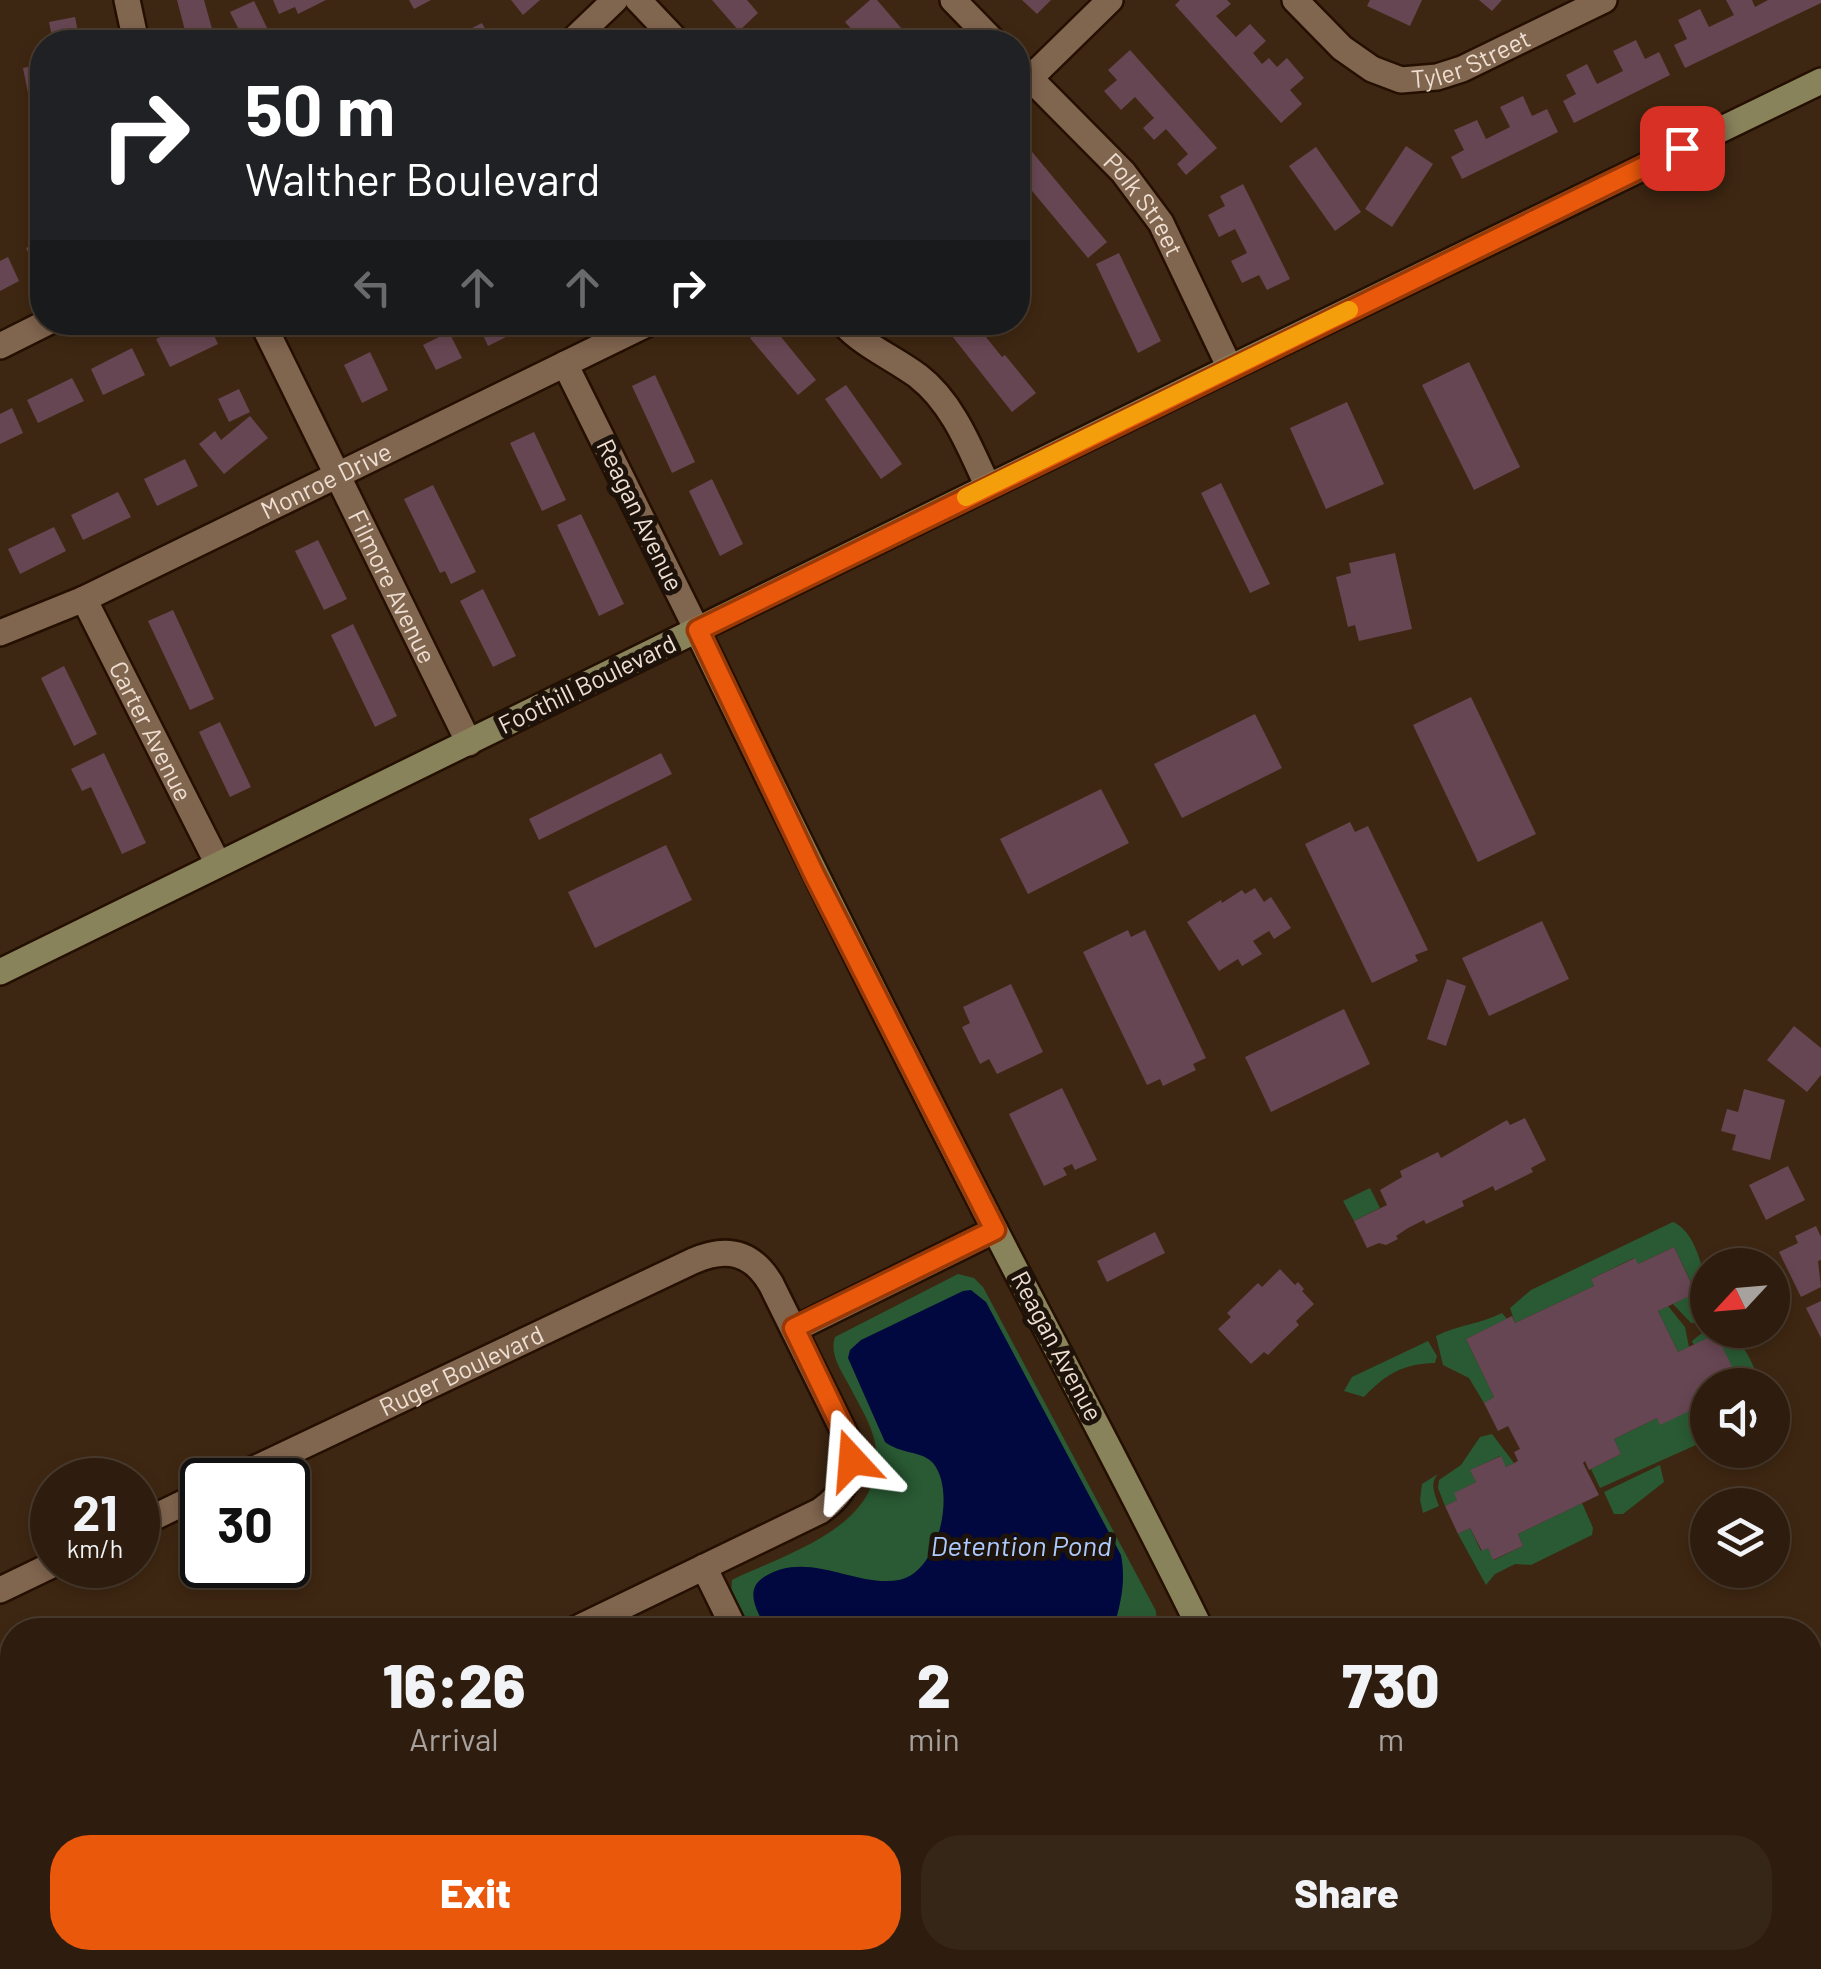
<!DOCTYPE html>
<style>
:root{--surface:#2e1d0e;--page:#362617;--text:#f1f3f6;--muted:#a7a29e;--line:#493b2e;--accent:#ea580c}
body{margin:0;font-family:Barlow,sans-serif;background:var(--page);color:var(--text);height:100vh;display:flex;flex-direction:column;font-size:38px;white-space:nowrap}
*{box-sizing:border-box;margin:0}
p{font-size:32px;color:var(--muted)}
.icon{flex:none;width:55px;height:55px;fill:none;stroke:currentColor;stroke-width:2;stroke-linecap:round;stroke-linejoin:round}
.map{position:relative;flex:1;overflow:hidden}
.panel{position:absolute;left:0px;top:1618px;width:1822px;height:352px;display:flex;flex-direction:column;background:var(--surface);border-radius:40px 40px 0 0;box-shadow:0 5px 15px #0003,0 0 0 2px var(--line)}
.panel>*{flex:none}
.hud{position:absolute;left:30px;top:30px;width:1000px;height:305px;border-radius:40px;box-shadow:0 5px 15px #0003,0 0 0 2px var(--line);background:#202124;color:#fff;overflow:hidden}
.needle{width:65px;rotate:244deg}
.buttons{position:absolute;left:1690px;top:1248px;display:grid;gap:20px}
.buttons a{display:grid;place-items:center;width:100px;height:100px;border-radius:50%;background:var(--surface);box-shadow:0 5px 15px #0003,0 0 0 2px var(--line);font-size:50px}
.speed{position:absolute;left:30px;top:1458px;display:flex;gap:20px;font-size:50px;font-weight:700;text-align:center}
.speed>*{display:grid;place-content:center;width:130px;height:130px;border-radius:50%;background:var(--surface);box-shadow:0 5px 15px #0003,0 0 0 2px var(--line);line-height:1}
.speed small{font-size:25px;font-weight:400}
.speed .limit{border:5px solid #111;border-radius:15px;background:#fff;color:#111}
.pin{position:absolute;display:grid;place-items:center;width:85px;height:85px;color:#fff;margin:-42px;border-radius:20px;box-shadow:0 5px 15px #0006}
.me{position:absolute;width:110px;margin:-55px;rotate:341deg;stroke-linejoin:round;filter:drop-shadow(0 0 8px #0008)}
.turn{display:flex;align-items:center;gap:35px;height:210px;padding:0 50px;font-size:45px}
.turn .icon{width:130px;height:130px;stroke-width:2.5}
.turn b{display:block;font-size:70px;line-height:85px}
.lanes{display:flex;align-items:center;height:95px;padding:0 50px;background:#0003;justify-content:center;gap:50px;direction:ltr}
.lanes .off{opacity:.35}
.eta{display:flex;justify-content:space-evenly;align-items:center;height:170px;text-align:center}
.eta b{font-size:60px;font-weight:800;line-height:70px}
.action{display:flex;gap:20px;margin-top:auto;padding:20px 50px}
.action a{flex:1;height:115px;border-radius:40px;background:var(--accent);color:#fff;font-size:40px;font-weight:800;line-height:115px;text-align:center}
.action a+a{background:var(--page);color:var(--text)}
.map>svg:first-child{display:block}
</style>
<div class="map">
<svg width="1821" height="1969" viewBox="0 0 1821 1969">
<rect width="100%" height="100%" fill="#3e2712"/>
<path fill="#295a33" d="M1370 1188 1380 1208 1354 1221 1343 1201Z
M1673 1222C1701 1233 1711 1297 1706 1322L1691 1323 1673 1304 1696 1292 1674 1247 1638 1264 1634 1258 1591 1279 1594 1286 1515 1323 1510 1308 1531 1290Z
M958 1274 974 1278 983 1287 1156 1611 1157 1629 748 1630 731 1595 732 1580C789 1552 890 1525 875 1443 871 1423 859 1405 850 1387 842 1371 829 1355 835 1337Z
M1668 1306 1685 1327 1689 1347 1678 1352 1658 1311Z
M1502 1313 1507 1319 1466 1339 1494 1397 1484 1403 1469 1378 1443 1365 1436 1336C1458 1325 1480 1324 1502 1313Z
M1707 1329C1744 1333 1747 1354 1762 1385H1725L1716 1334 1694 1345 1692 1341Z
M1428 1341 1437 1356 1435 1363C1402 1364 1386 1374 1364 1397L1344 1391 1352 1377Z
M1707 1393V1440L1600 1488 1591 1469 1621 1454 1614 1439 1657 1418 1703 1404 1701 1397Z
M1492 1434 1514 1463 1506 1467 1500 1456 1471 1470 1476 1482 1455 1493 1457 1500 1445 1506 1438 1488 1439 1480 1461 1465 1480 1437Z
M1660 1465 1664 1482 1623 1514H1614L1604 1492Z
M1438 1474C1429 1483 1435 1495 1439 1506L1423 1513 1420 1500 1422 1484Z
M1582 1503 1593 1528 1592 1535 1531 1565 1515 1564 1495 1574 1486 1585 1458 1534 1470 1528 1481 1551 1488 1548 1494 1560 1523 1546 1518 1534Z
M1483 1958H1539L1535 1969H1488Z"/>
<path fill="#00083f" d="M971 1290 986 1302 1121 1555C1126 1581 1121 1602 1114 1627L1113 1630H767C758 1613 743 1590 764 1577 807 1549 856 1588 899 1580 938 1573 957 1492 933 1463 923 1451 900 1454 885 1442L848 1358 850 1350 861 1340 963 1291Z"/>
<path fill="#664652" d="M177 0H204L214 36 188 42Z
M273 0H326L298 14 295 7 279 14Z
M409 0H431L414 9Z
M511 0H540L523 15Z
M712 0H747L758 13 739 31Z
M870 0H877L908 36 900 42H879L872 34 863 42 845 22Z
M1022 0H1051L1037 14Z
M1180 0H1227L1231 4 1216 16 1236 37 1250 24 1266 41 1253 53 1262 64 1269 58 1277 67 1287 58 1304 78 1290 90 1302 104 1281 123 1175 5Z
M1370 0H1422L1410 26 1367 6Z
M1479 0H1502L1492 11Z
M1726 0H1752L1755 7 1768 0H1821V3L1685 68 1674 45 1687 39 1678 20 1700 9 1709 27 1734 15Z
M254 1 269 32 245 42 230 12Z
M75 17 80 42H53L49 22Z
M482 23 492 42H444Z
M1636 40 1645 59 1659 52 1670 75 1574 123 1563 101 1576 94 1566 75 1587 64 1597 84 1623 71 1613 51Z
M1130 50 1217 148 1186 175 1177 164 1188 154 1166 129 1154 140 1143 128 1154 118 1135 97 1121 110 1104 91 1117 80 1108 70Z
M42 64V96L29 98 23 68Z
M1523 96 1532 116 1547 109 1558 132 1462 179 1451 157 1464 150 1454 130 1477 120 1486 139 1510 127 1500 107Z
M42 101V129L32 107Z
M1406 146 1433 164 1392 227 1365 209Z
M1028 147 1107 242 1088 258 1018 174V156Z
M1316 147 1361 212 1335 231 1289 166Z
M1243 184 1290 279 1267 290 1259 275 1242 283 1231 261 1247 253 1235 229 1219 237 1208 215 1225 206 1220 196Z
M42 240V270L38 272 26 248Z
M1119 253 1161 341 1138 353 1096 264Z
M8 257 19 281 0 291V261Z
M191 322H208L218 344 170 367 156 339Z
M477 322H536L488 346Z
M769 322 816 380 798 395 750 338Z
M969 322H974L1002 357 1005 355 1036 393 1012 412 952 336Z
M449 332 462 358 436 370 423 345Z
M132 348 145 375 103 395 91 369Z
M370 352 388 390 362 403 344 365Z
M1469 362 1520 467 1474 490 1422 385Z
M655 375 695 462 672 473 632 386Z
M72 378 84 401 38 423 27 400Z
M846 385 902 464 881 479 825 399Z
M239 389 250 412 229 422 218 399Z
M1347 402 1384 484 1326 509 1290 428Z
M12 408 23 433 0 444V414Z
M250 416 268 438 224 474 199 444 215 431 221 440Z
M534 432 566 500 542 511 510 443Z
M185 459 198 486 157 506 144 479Z
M712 479 743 544 720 556 689 491Z
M1221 483 1270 584 1250 593 1201 493Z
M433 485 476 572 451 584 445 571 440 573 404 499Z
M118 492 131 517 83 540 71 515Z
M581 514 624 604 599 616 557 525Z
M54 527 66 551 20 574 8 549Z
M318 540 347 599 324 610 295 551Z
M1395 553 1412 629 1359 641 1355 625 1348 627 1336 577 1351 573 1349 563Z
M483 589 516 656 493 667 460 601Z
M173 610 214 699 190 710 148 621Z
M353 624 397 716 375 727 331 635Z
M64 666 97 734 74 746 41 678Z
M1471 697 1536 834 1478 862 1413 725Z
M1255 714 1282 768 1182 818 1154 764Z
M220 722 251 787 230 797 199 732Z
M104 753 146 843 122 854 91 787 82 791 71 769Z
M661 753 672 774 539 840 529 819Z
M1101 789 1129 843 1028 894 1000 839Z
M1350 822 1355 832 1368 826 1428 950 1415 955 1418 961 1372 983 1305 844Z
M666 845 692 900 595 948 568 892Z
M1255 888 1264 902 1271 897 1291 928 1274 939 1269 931 1253 941 1262 954 1242 966 1238 959 1219 971 1187 922 1221 900 1222 903 1242 890 1245 894Z
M1542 921 1569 979 1489 1016 1462 958Z
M1128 930 1131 937 1145 930 1206 1058 1193 1064 1196 1070 1163 1086 1160 1079 1147 1085 1083 952Z
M1447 979 1466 986 1446 1046 1427 1039Z
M1011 984 1043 1052 997 1074 989 1059 980 1064 962 1027 970 1023 963 1007Z
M1344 1009 1370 1064 1271 1112 1245 1057Z
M1794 1026 1821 1048V1075L1807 1092 1767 1060Z
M1062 1088 1097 1160 1075 1170 1072 1164 1063 1168 1067 1175 1044 1186 1009 1114Z
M1744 1089 1785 1100 1770 1160 1732 1150 1736 1135 1721 1131 1727 1109 1738 1112Z
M1525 1118 1546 1160 1531 1168 1533 1172 1495 1191 1493 1186 1462 1201 1464 1206 1426 1224 1424 1220 1408 1228 1396 1236 1398 1239 1386 1245 1379 1243 1367 1248 1354 1221 1387 1205 1380 1190 1402 1177 1400 1171 1438 1152 1441 1158 1507 1120 1510 1125Z
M1788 1166 1805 1200 1766 1220 1749 1185Z
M1816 1226 1821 1237V1260L1818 1261 1821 1287 1801 1297 1779 1252 1798 1243 1795 1236Z
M1155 1232 1165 1253 1107 1282 1097 1261Z
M1674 1247 1696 1293 1658 1311 1678 1352 1716 1334 1738 1379 1725 1385H1708V1393L1701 1397 1704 1404 1660 1425 1657 1418 1614 1439 1621 1454 1589 1470 1585 1461 1583 1463 1599 1495 1518 1534 1523 1546 1493 1560 1488 1548 1482 1551 1470 1528 1458 1534 1445 1506 1457 1500 1454 1493 1476 1482 1470 1470 1501 1456 1506 1467 1518 1461 1514 1452 1520 1449 1508 1426 1498 1431 1484 1403 1494 1397 1466 1339 1512 1316 1515 1323 1594 1286 1591 1279 1635 1258 1638 1264Z
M1280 1269 1295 1285 1298 1282 1304 1289 1302 1291 1314 1304 1296 1321 1299 1325 1283 1340 1268 1355 1264 1352 1251 1364 1218 1329 1231 1317 1227 1313 1258 1283 1262 1287Z
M1821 1301V1338L1806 1308Z
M1821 1948V1969H1806L1800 1958H1810V1953Z
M878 1958H903L908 1969H854Z
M928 1958H956L933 1969Z
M962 1958H991L968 1969Z
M1267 1958H1305L1282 1969H1273Z
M1540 1958H1640L1669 1969H1535Z"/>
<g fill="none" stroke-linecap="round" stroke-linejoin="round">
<defs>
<g id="street">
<path d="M127 0 136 42"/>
<path d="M638 0 678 42"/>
<path d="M953 0 994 42"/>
<path id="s1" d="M1295 0 1342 48 1372 69 1401 80 1437 77 1462 69 1604 0"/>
<path d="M571 42 615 0"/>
<path id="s2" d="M1018 66 1123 172 1161 223 1230 368"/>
<path d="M1018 90 1110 0"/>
<path id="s3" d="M262 322 469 743"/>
<path d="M842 322C864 346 892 357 918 376 953 403 970 448 988 487"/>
<path d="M0 346 48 322"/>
<path d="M565 364 697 630"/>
<path id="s4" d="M84 599 218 864"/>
<path id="s5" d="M0 633 84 599 651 322"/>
<path d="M795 1329 995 1230"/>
<path id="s6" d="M231 1480 693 1261C727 1246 752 1252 771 1284L848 1440C854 1472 847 1492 820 1511L574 1630"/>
<path d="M138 1525 202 1494"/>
<path d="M704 1567 735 1630"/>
<path d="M0 1590 52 1565"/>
<path d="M0 1758 12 1785"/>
<path d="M95 1958 100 1969"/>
<path d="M1195 1958 1200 1969"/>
<path d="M521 1969 545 1958"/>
<path d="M1055 1969 1079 1958"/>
</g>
<path id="secondary" d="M697 630C793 830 892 1029 993 1226 1062 1361 1135 1494 1201 1630
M0 972 1230 368 1821 81
M1365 1958 1370 1969"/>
</defs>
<use href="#street" stroke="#240f00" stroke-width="30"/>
<use href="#secondary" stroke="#240f00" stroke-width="30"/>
<use href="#street" stroke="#80654f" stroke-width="25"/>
<use href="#secondary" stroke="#88835b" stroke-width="25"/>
</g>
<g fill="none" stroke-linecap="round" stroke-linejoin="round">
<defs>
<path id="route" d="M852 1460 848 1440 794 1328 995 1230 814 874 698 630 1682 148"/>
</defs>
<use href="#route" stroke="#983908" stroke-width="25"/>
<use href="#route" stroke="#ea580c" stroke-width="18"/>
<path stroke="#f59e0b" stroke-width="18" d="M966 497 1349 310"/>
</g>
<g text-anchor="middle" stroke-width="10" stroke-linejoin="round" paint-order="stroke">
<g font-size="25" fill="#eedfd2" stroke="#1d130a">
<text dy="9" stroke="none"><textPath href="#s1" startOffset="208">Tyler Street</textPath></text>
<text dy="9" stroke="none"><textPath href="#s2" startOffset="188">Polk Street</textPath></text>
<text dy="9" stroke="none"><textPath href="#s5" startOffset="360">Monroe Drive</textPath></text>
<text transform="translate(640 515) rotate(64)" y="9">Reagan Avenue</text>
<text dy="9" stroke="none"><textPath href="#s3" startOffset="295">Filmore Avenue</textPath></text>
<text transform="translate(587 684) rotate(-26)" y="9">Foothill Boulevard</text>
<text dy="9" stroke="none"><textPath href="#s4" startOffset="148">Carter Avenue</textPath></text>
<text transform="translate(1057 1346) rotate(62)" y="9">Reagan Avenue</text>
<text dy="9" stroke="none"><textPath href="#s6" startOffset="255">Ruger Boulevard</textPath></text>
</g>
<g font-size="28" font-style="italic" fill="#accbff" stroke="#1d130a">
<text x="1021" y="1556">Detention Pond</text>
</g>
</g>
</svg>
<div class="buttons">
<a><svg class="needle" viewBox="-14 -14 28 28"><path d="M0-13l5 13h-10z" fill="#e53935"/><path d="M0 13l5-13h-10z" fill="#a7a29e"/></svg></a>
<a><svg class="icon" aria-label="sound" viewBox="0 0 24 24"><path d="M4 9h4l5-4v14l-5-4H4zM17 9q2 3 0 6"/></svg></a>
<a><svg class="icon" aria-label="layers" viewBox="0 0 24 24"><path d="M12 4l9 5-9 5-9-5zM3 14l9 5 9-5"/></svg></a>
</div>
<div class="speed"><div>21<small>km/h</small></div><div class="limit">30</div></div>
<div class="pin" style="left:1682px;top:148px;background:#d93025"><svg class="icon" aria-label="arrive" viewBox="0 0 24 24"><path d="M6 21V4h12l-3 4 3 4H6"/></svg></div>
<svg class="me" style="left:852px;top:1460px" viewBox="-20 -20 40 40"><path d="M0-17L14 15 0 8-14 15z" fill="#ea580c" stroke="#fff" stroke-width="4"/></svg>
<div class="hud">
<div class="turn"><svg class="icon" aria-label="right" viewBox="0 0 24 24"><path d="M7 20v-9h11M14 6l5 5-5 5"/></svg><div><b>50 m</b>Walther Boulevard</div></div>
<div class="lanes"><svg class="icon off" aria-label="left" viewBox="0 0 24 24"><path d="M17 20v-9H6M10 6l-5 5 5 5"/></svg><svg class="icon off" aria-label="ahead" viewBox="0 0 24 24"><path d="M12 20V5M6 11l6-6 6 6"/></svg><svg class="icon off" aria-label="ahead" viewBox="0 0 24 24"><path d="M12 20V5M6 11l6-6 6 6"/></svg><svg class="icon" aria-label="right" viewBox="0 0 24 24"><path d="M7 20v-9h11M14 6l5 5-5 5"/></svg></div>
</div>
<section class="panel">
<div class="eta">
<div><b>16:26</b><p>Arrival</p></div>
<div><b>2</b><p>min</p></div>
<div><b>730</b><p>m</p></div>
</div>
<div class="action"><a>Exit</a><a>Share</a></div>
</section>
</div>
